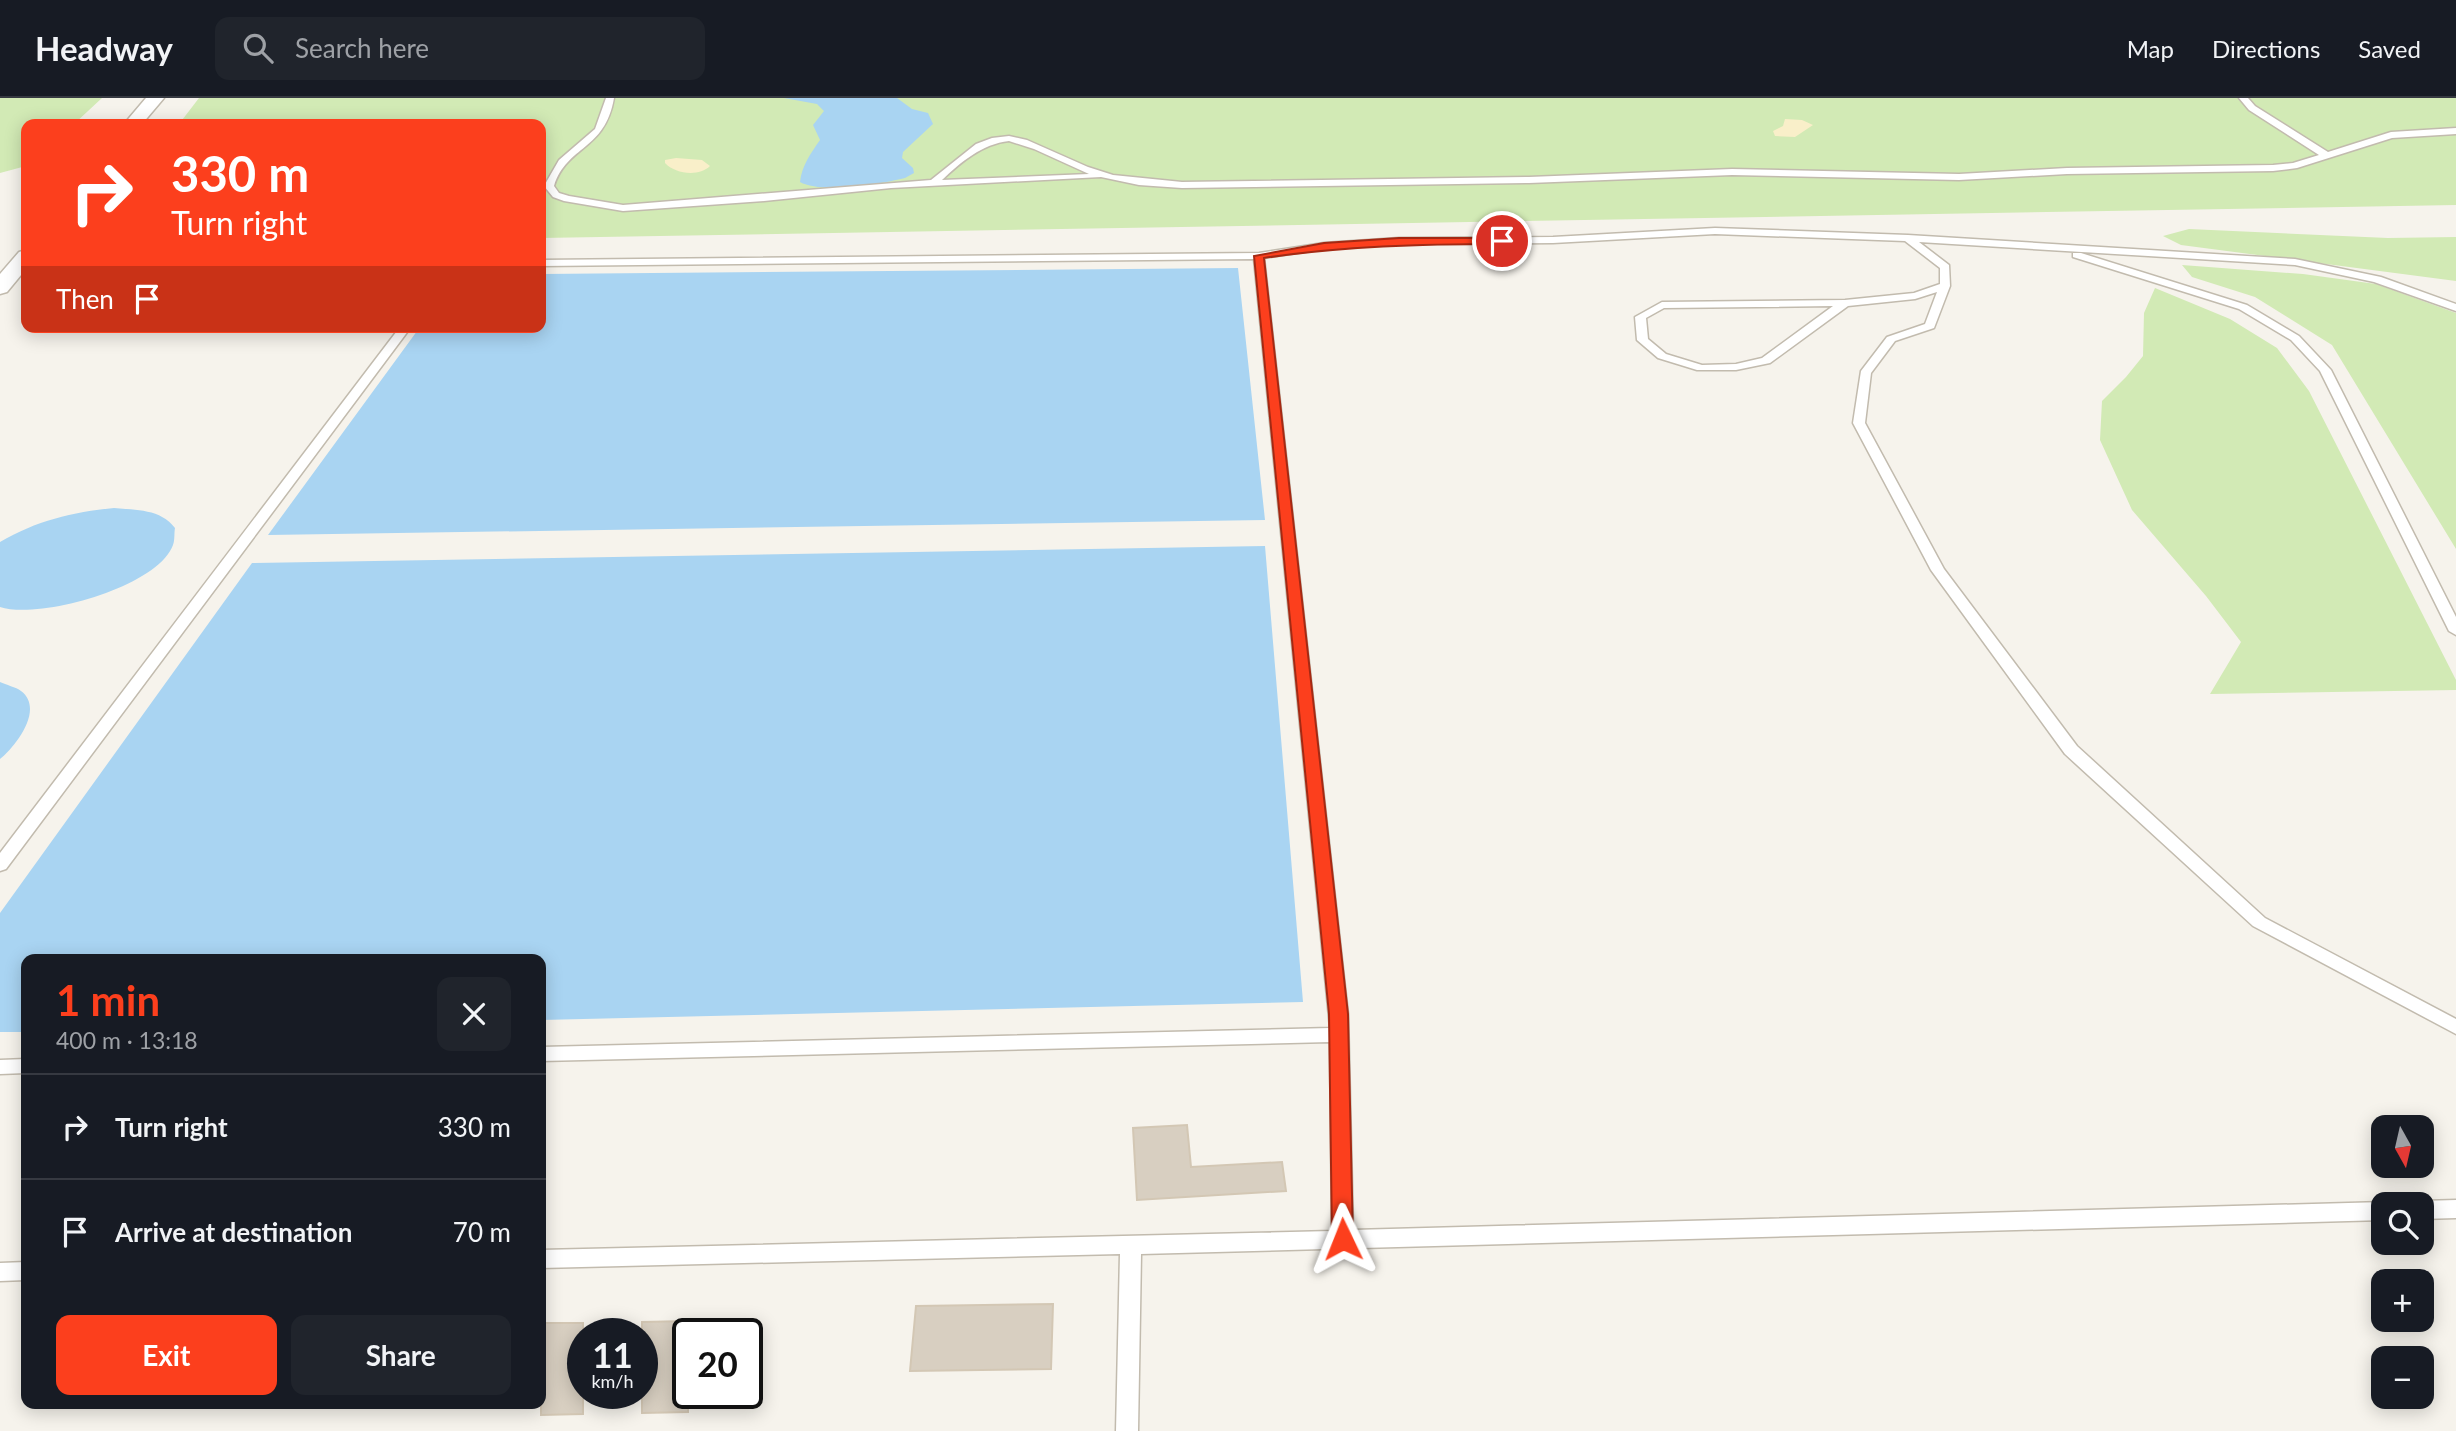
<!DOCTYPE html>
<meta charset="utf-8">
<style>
:root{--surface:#171b24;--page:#20242c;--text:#f1f3f6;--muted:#9ea1a6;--line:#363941;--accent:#fc3f1d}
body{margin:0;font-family:Lato,sans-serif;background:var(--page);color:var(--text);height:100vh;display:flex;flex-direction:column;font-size:26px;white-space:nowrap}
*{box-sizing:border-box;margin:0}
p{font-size:23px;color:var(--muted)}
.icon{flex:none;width:38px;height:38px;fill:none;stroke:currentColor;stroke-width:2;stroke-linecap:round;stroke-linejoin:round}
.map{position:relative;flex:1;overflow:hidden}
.panel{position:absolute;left:21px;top:856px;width:525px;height:455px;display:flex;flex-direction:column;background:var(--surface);border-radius:14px;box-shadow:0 4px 18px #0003}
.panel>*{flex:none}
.banner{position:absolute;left:21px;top:21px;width:525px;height:214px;border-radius:14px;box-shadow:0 4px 18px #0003;background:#fc3f1d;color:#fff;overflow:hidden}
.needle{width:46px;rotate:172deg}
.controls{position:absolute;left:2371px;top:1017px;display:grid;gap:14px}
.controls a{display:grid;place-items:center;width:63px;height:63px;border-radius:14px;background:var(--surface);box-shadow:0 4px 18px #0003;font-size:35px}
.speed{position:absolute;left:567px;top:1220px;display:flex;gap:14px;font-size:35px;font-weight:700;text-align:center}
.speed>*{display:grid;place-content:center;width:91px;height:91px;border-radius:50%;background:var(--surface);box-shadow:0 4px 18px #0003;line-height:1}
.speed small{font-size:18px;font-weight:400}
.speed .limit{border:4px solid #111;border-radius:10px;background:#fff;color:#111}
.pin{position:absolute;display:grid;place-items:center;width:60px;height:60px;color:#fff;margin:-30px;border:4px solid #fff;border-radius:50%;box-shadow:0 2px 7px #0007}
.me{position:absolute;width:77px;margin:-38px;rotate:358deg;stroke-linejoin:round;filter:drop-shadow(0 0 5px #0008)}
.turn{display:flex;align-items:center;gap:24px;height:147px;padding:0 35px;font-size:32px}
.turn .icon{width:91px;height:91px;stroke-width:2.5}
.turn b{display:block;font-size:49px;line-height:60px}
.then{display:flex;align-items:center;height:66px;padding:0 35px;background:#0003;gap:14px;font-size:26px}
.round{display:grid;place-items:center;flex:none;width:74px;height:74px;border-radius:14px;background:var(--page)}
.overview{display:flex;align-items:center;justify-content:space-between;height:119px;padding:0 35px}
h1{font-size:42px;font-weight:700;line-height:52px;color:var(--accent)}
.action{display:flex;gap:14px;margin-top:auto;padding:14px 35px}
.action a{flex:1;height:80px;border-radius:14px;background:var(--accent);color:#fff;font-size:28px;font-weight:700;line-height:80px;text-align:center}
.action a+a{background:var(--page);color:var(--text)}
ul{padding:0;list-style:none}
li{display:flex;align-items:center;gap:21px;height:105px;padding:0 35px;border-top:2px solid var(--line)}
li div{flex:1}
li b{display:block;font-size:26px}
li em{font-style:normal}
header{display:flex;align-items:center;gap:42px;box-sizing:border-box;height:98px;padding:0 35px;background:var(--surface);border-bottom:2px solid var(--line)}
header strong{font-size:33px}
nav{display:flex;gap:38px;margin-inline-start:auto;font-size:24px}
.search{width:490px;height:63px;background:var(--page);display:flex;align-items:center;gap:18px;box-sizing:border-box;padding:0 24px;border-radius:14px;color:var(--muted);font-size:26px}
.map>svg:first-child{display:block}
</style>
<header>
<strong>Headway</strong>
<div class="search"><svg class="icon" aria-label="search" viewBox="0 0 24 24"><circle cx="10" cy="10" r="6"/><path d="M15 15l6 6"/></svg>Search here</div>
<nav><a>Map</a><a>Directions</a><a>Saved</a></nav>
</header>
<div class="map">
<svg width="2456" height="1333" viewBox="0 0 2456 1333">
<rect width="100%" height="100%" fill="#f6f3ec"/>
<path fill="#d2eab5" d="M0 0H102L74 26H26V68L0 75Z
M199 0H2456V107L541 140V26H179Z
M2189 131 2388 140 2456 139V183L2181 147 2163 138Z
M2182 167 2303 176 2376 186 2456 215V451L2332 247 2255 199 2192 179Z
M2155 190 2230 221 2277 250 2309 293 2456 582V592L2210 596 2241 544 2206 498 2132 412 2100 342 2102 303 2126 279 2143 258 2144 215Z"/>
<path fill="#f9efc9" d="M1785 21 1802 22 1813 27 1795 39 1775 38 1773 33 1783 28Z
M676 60 702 62 710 68C699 79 675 76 665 65V62Z"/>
<path fill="#a9d4f2" d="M784 0H897L912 11 928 15 933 26 903 54 902 60 913 70 914 75 905 80C881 86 821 96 800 84 802 67 811 55 820 42L813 27 824 13 817 6Z
M1238 170 1265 422 268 437 420 229H541V176Z
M114 410C136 412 161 411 175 430 174 435 175 442 173 447 158 489 39 522 0 509V444C36 423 72 414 114 410Z
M1265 448 1303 904 541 922V861H26V934H0V815L252 465Z
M0 584C6 587 16 589 21 593 45 611 15 649 0 661Z"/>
<path fill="#d8cfc1" stroke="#d3c7b4" stroke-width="2" d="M1187 1027 1191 1069 1282 1064 1286 1093 1137 1102 1133 1030Z
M1053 1206 1051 1271 910 1273 916 1208Z
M688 1223V1314L642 1315V1224Z
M541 1225H583V1316L541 1317Z"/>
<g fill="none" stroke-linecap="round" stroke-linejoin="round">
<defs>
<path id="lane" d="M606 0H614C605 53 567 47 554 88L559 95 569 98 623 107 931 82 976 46 992 40 1009 38 1027 42 1088 69 1113 77 1182 84 1529 79 1732 71 1959 76 2067 70 2273 67 2293 65 2319 57 2249 12 2239 0H2248L2255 8 2328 54 2391 34 2456 30V36L2392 40 2297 70 2273 73 2067 76 1959 82 1732 77 1529 85 1182 90 1139 87 1101 79 891 90 764 103 623 113 564 103 553 99 544 88 559 62 595 31ZM1009 43 1034 51 1089 76 942 82C961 64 982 46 1009 43Z
M1715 130 1908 137 2295 161 2381 179 2456 206V213L2374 184 2295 167 1919 144 1949 167 1950 188 1934 230 1895 243 1871 275 1865 325 1944 471 2077 648 2265 820 2456 921V936L2253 828 2065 656 1931 472 1853 325 1861 273 1887 239 1925 226 1937 194 1915 201 1848 208 1770 265 1736 272H1697L1658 260 1637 242 1635 219 1662 204 1845 202 1914 195 1940 186V170L1905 143 1715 136 1553 145 1399 146 1324 151 1264 160 1348 916 1353 1132 2384 1104 2389 1106H2384V1122L1141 1156 1138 1333H1116L1120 1156 541 1170V1152L1332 1133 1330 944 541 963V949L1330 930 1254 161 541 168V162L1259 155 1324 145 1399 140 1553 139ZM1833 208 1762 260 1736 266 1702 267 1666 256 1648 241 1646 220 1664 210Z
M2073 155H2081L2247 207 2299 238 2331 272 2456 519V537L2449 533 2320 273 2291 242 2239 211 2073 159Z
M400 229H411L6 771 0 773V755Z
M26 961V975L0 976V962Z
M2456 1102V1120L2422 1121V1106H2415L2422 1103Z
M26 1164V1182L0 1183V1165Z"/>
<path id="street" d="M146 0H164L142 26H124Z
M26 152V171L7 194 0 196V176L19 154Z"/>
</defs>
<use href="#lane" stroke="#c2bbae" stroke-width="3"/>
<use href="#street" stroke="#c2bbae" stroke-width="3"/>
<use href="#lane" fill="#fff" fill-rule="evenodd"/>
<use href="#street" fill="#fff" fill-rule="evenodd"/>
</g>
<path fill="#fc3f1d" stroke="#a42913" stroke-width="2" d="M1399 140H1502L1507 143 1502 146C1422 146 1344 148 1264 160L1348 916 1353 1141 1350 1148 1343 1150 1335 1148 1332 1141 1329 916 1254 158 1324 145Z"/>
</svg>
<div class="controls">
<a><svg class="needle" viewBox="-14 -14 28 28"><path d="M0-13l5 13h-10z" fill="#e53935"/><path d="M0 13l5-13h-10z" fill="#9ea1a6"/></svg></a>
<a><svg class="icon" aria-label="search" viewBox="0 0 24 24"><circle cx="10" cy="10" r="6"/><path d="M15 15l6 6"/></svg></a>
<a>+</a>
<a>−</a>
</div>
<div class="speed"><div>11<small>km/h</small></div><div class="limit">20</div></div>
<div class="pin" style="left:1502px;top:143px;background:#d93025"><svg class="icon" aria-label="arrive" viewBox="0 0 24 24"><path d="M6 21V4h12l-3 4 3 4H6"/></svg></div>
<svg class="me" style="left:1343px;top:1141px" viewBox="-20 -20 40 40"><path d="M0-17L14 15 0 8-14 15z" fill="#fc3f1d" stroke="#fff" stroke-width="4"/></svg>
<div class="banner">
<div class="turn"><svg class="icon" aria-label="right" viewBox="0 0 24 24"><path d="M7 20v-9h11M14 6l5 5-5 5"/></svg><div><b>330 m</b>Turn right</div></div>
<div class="then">Then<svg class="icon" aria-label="arrive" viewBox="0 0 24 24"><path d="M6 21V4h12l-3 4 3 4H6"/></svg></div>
</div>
<section class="panel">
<div class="overview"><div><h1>1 min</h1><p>400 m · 13:18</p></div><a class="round"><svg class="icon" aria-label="close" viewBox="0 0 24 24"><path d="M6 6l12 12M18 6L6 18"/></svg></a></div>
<ul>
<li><svg class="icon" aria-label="right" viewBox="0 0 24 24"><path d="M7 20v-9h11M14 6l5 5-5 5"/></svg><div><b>Turn right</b></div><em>330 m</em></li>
<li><svg class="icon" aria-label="arrive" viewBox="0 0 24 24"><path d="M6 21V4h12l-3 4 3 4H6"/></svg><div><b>Arrive at destination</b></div><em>70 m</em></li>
</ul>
<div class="action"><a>Exit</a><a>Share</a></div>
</section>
</div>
